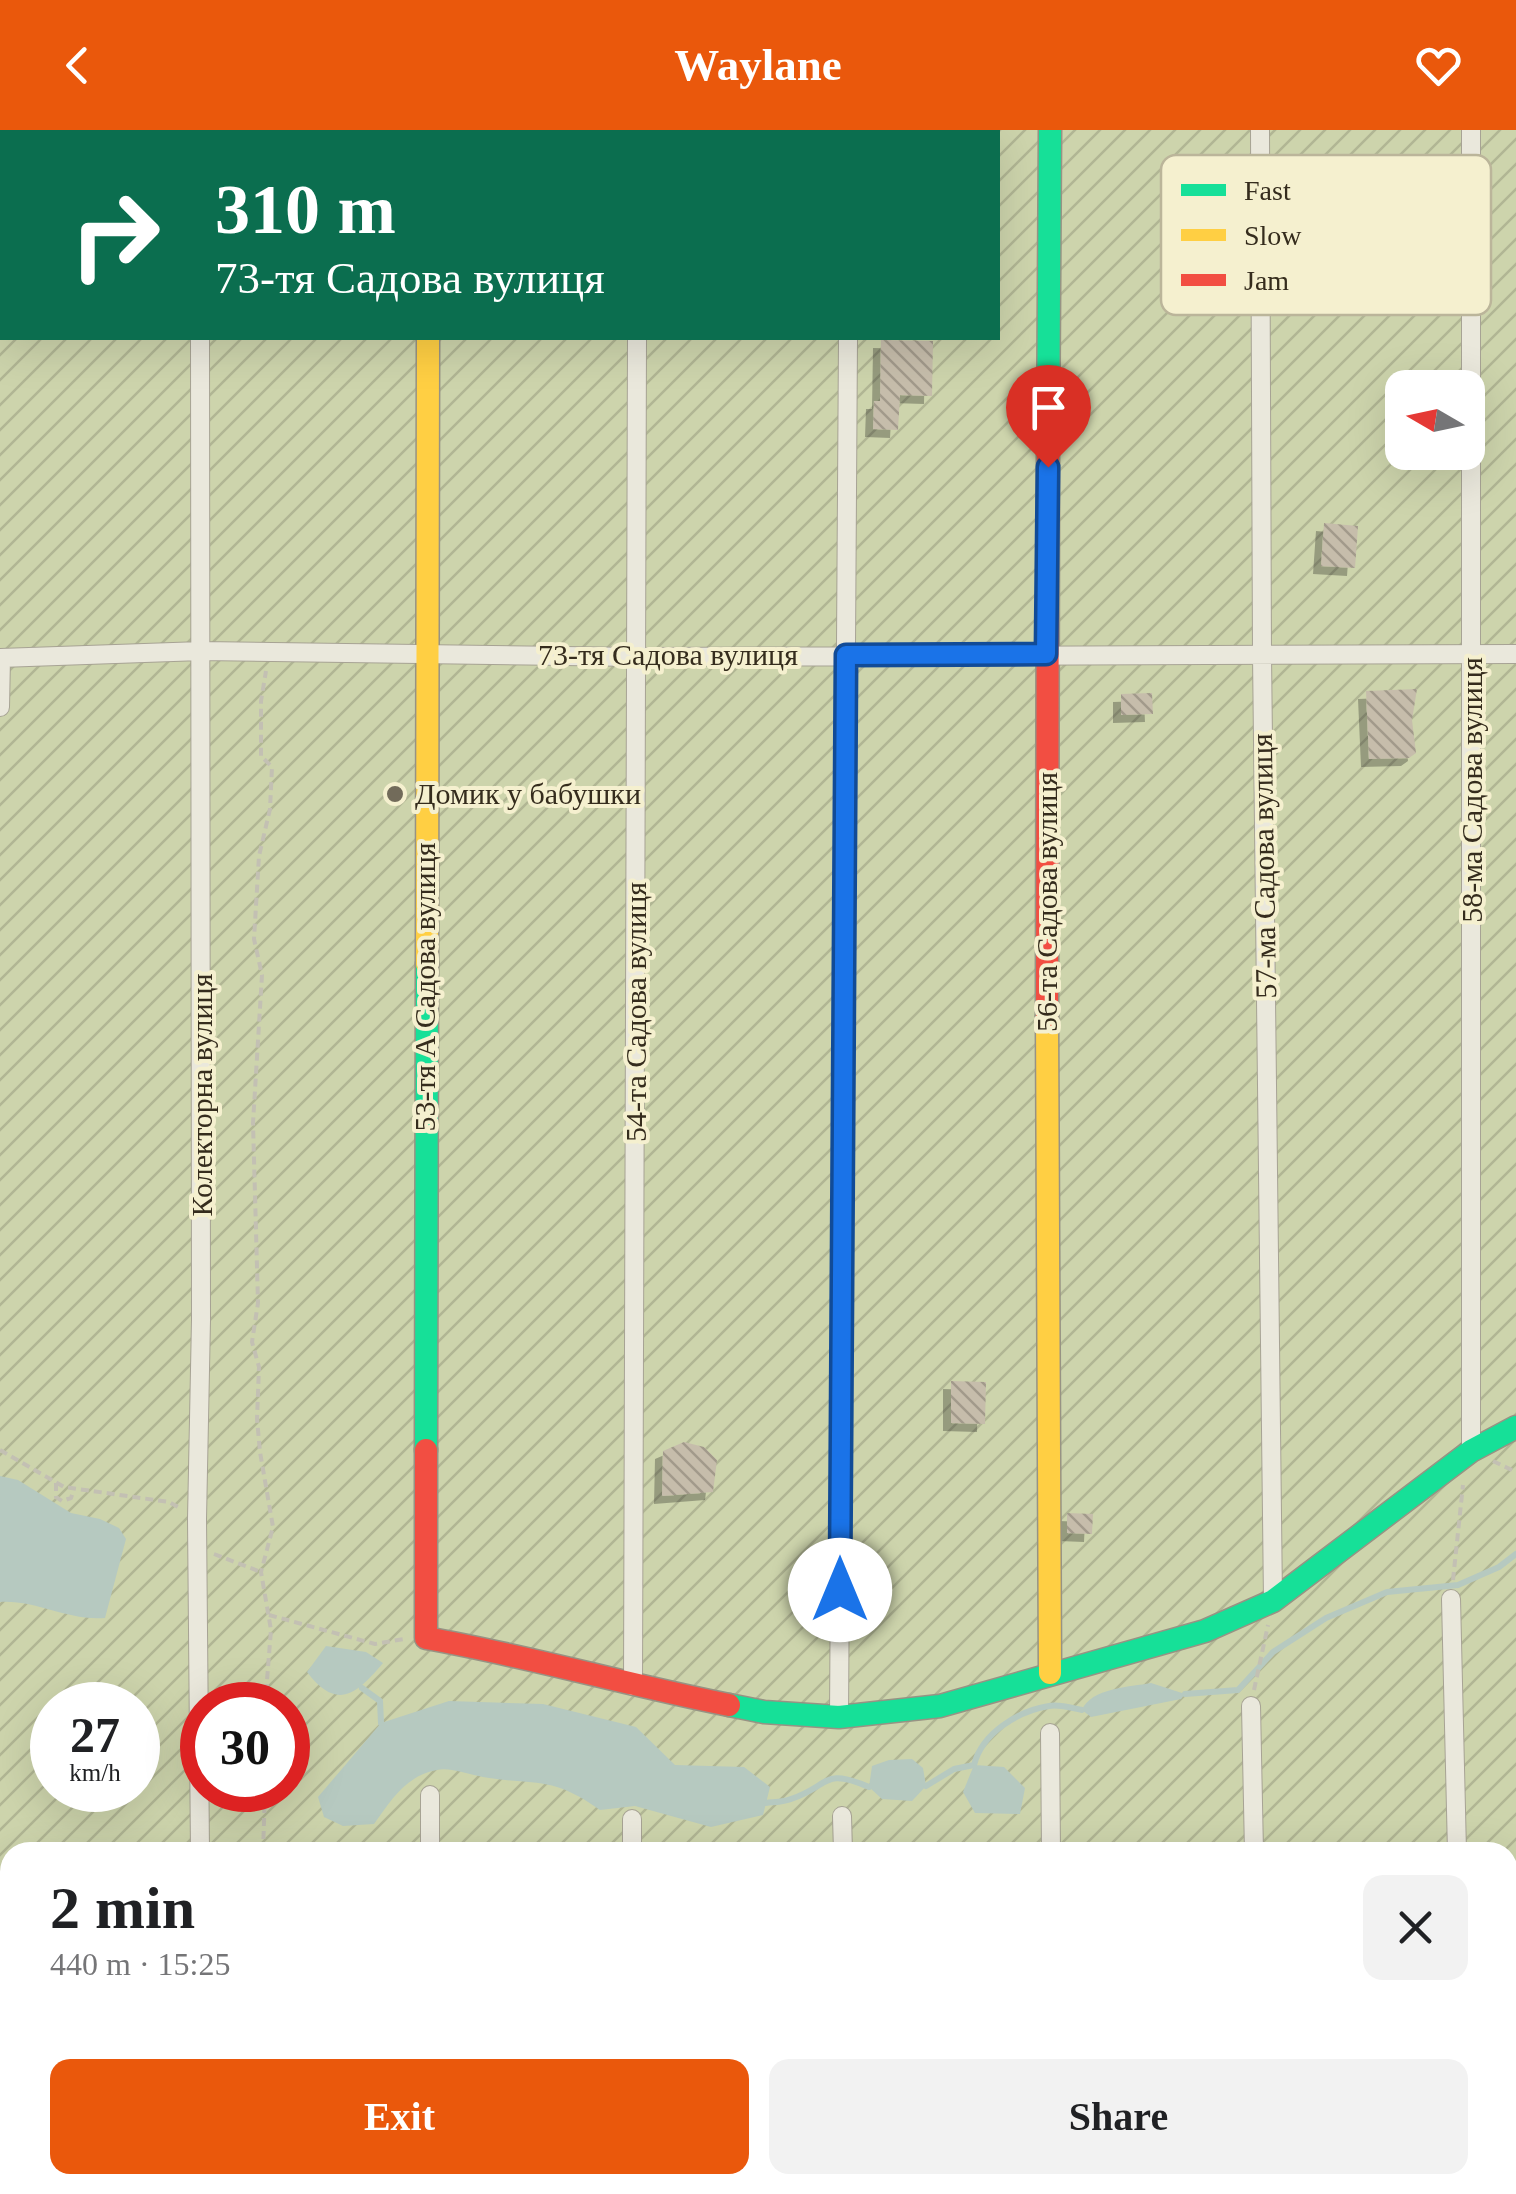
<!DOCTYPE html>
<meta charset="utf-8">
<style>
:root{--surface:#fff;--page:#f2f2f2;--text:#202124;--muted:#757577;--accent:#ea580c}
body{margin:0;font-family:Georgia,serif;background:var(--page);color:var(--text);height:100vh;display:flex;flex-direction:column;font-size:38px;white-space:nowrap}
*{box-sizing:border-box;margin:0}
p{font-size:32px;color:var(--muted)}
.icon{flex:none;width:55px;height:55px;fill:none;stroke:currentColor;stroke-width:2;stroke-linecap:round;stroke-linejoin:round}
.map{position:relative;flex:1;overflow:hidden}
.panel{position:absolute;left:0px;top:1712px;width:1518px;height:352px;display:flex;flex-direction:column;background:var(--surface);border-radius:30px 30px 0 0;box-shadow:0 10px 40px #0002}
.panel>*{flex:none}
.top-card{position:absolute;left:0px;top:0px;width:1000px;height:210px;box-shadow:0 10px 40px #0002;background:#0b6e4f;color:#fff;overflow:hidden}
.needle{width:65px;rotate:279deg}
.controls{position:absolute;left:1385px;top:240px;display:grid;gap:20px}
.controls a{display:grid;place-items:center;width:100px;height:100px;border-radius:20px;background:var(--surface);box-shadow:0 10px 40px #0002;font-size:50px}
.speed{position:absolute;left:30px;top:1552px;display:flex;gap:20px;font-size:50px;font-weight:700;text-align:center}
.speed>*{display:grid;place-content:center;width:130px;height:130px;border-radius:50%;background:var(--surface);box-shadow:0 10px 40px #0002;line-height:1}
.speed small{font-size:25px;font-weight:400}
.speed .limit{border:15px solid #d22;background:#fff;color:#111}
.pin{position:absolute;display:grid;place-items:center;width:85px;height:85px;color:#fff;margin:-102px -42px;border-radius:50% 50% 50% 0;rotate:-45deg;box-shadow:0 0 10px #0007}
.pin .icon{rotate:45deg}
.me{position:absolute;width:110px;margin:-55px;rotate:0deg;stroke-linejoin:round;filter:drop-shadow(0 0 8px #0008)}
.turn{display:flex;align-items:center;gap:35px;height:210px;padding:0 50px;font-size:45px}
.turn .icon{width:130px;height:130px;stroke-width:2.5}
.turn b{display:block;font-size:70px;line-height:85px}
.round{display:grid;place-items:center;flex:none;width:105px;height:105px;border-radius:20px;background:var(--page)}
.summary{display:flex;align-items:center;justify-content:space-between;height:170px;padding:0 50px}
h1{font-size:60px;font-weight:800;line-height:75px}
.cta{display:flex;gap:20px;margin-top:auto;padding:20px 50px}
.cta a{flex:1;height:115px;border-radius:20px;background:var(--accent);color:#fff;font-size:40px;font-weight:800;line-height:115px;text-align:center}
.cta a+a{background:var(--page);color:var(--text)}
header{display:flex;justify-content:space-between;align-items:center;height:130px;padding:0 50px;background:var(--accent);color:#fff;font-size:45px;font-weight:800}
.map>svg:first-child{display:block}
</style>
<header><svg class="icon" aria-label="back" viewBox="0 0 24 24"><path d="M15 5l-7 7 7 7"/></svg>Waylane<svg class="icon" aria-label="heart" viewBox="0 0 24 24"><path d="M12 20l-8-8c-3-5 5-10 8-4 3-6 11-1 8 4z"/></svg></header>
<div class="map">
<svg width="1516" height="2064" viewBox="0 0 1516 2064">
<defs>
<pattern id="garden-furrows" width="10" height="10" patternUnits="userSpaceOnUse" patternTransform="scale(2.5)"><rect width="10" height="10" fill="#cdd4ac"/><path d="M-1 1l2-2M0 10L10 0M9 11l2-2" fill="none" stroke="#b1b694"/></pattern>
<pattern id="building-back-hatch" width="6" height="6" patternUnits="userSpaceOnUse" patternTransform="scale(2.5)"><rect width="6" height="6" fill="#c6bdab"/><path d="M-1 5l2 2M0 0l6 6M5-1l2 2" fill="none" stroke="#a29a8b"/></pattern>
<filter id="shadow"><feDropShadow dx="-8" dy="8" stdDeviation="0" flood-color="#0004"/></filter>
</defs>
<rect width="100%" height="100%" fill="#e2dfca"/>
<path fill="url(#garden-furrows)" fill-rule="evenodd" d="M0 0H1516V2064H0ZM2 2H998V208H2ZM1402 258H1468V322H1402ZM52 1575H138V1660H52ZM202 1575H288V1660H202ZM10 1722H1508V2055H10Z"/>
<path fill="#b6c9c0" d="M0 1346 18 1350 71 1383 100 1389 119 1398 126 1409 105 1488C66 1491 38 1470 0 1472Z
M326 1516 366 1522 383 1533C356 1565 337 1581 307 1542Z
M1151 1553 1185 1564 1181 1569 1091 1587 1082 1580C1091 1558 1130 1557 1151 1553Z
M449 1571 543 1574 636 1597 675 1635 744 1637 770 1657 763 1685 711 1697 635 1676 600 1680C551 1645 537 1656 483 1647 470 1645 450 1637 437 1640 407 1645 391 1670 374 1694L343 1696 324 1687 318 1667 381 1593Z
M912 1629 923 1638 926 1656 912 1671 882 1669 869 1657 872 1636 889 1630Z
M974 1635 1004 1637 1025 1658 1020 1684 975 1683 963 1662Z"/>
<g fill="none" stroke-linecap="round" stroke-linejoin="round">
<path stroke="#b6c9c0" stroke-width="6" d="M362 1558 380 1571 381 1593
M1185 1564 1238 1560 1273 1522 1326 1488 1387 1462 1458 1455 1499 1437 1516 1424
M926 1656 954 1639 974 1635C982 1603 1018 1581 1049 1576 1059 1574 1072 1578 1082 1580
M766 1673C774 1672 784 1672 791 1669 830 1656 822 1637 869 1657"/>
</g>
<path fill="url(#building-back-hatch)" filter="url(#shadow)" d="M881 210 933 211 932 266 900 265 898 300 873 299 874 271H880Z
M1324 393 1358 396 1355 438 1321 436Z
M1417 559 1412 590 1416 623 1409 628 1369 629 1366 561Z
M1152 563 1153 584 1121 585V564Z
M951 1251 986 1252 985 1294 951 1293Z
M684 1312 704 1317 717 1330 713 1362 662 1366 663 1321Z
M1067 1383 1093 1384 1092 1404 1067 1403Z"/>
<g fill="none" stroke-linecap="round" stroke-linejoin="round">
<defs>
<path id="street" d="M199 0V2
M636 0V2
M1260 0 1262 525 1273 1471
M1471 0V1321
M429 2V0
M848 2V0
M0 528 202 521 638 527 1516 524
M0 577 1 528
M1451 1469 1457 1722
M633 1556 637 208
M1251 1576 1254 1722
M839 1587 848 208
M1050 1603 1051 1722
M430 1665V1722
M842 1686 843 1722
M632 1689V1722
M200 1722 197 1389 201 1190 200 208
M205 2055 206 2064
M432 2055V2064
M637 2055V2064
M850 2055V2064
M1055 2055 1056 2064
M1263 2055V2064
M1464 2055V2064"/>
<path id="fast" d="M1048 315 1050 0
M426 1320 427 834
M729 1575 764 1582 839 1587 940 1576 1205 1501 1273 1471 1471 1321 1516 1297"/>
<path id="slow" d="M427 834 428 208
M1047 887 1050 1543"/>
<path id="jam" d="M1047 887 1048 315
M426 1320V1508C528 1526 628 1555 729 1575"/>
</defs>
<use href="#street" stroke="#a7a394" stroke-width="20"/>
<use href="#fast" stroke="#979384" stroke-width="25"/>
<use href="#slow" stroke="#979384" stroke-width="25"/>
<use href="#jam" stroke="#979384" stroke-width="25"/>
<path stroke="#c3c0b3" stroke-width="4" stroke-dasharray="8 5" stroke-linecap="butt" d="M0 1320 64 1357 169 1372 178 1377
M1493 1331 1516 1342
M56 1353V1367L62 1371 71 1368 74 1359
M214 1424 261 1442
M1453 1450 1463 1355
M269 1485 375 1514 404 1509
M1254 1560 1268 1495
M265 1575 271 1500 261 1442 273 1397 260 1322 257 1289 259 1237 252 1212 258 1173 253 993 262 845 254 809 259 726 270 679 272 637 261 626V571L266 541
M263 1722 265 1660
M266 2064 267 2055"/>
<use href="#street" stroke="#eae8dc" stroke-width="18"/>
<use href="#fast" stroke="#16e098" stroke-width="22"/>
<use href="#slow" stroke="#ffcf43" stroke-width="22"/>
<use href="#jam" stroke="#f24e42" stroke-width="22"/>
</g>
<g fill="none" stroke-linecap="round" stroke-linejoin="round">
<defs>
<path id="route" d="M840 1460 846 525 1046 524 1048 337"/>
</defs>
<use href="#route" stroke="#114b97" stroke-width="25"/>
<use href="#route" stroke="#1a73e8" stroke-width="18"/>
</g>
<circle fill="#726b5a" stroke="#f5f0cf" stroke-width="4" cx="395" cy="664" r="10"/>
<g text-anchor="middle" stroke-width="8" stroke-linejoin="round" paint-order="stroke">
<g font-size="30" fill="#352c1d" stroke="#f5f0cf">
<text x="668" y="535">73-тя Садова вулиця</text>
<text transform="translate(1472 660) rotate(-90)" y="10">58-ма Садова вулиця</text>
<text transform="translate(1264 736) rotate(-91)" y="10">57-ма Садова вулиця</text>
<text transform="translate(1047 772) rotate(-90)" y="10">56-та Садова вулиця</text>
<text transform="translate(425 857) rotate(-90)" y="10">53-тя А Садова вулиця</text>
<text transform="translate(636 882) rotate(-90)" y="10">54-та Садова вулиця</text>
<text transform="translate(202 965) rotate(-90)" y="10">Колекторна вулиця</text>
</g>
<g font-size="30" fill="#352c1d" stroke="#f5f0cf" text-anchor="start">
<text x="415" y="674">Домик у бабушки</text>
</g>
</g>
<rect x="1161" y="25" width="330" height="160" rx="15" fill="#f5f0cf" stroke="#bbb59a" stroke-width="2.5"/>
<rect x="1181" y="54" width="45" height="12" fill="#16e098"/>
<rect x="1181" y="99" width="45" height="12" fill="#ffcf43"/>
<rect x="1181" y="144" width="45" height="12" fill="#f24e42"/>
<g font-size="28" fill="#352c1d">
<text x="1244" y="70">Fast</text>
<text x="1244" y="115">Slow</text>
<text x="1244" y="160">Jam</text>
</g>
</svg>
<div class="controls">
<a><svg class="needle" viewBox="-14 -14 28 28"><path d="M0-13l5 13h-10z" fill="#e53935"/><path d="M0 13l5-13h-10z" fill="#757577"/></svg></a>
</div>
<div class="speed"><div>27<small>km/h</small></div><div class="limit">30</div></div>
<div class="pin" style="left:1048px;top:337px;background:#d93025"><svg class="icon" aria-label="arrive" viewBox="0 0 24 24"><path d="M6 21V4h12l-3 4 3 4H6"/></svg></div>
<svg class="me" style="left:840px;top:1460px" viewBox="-20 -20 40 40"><circle r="19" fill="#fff"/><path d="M0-13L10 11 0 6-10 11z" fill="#1a73e8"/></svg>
<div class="top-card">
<div class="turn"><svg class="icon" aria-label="right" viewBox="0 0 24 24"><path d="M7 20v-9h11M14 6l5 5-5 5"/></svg><div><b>310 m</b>73-тя Садова вулиця</div></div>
</div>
<section class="panel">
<div class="summary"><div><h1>2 min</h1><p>440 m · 15:25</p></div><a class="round"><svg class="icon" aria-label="close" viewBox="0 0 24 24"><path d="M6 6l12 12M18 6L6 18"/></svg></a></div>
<div class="cta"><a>Exit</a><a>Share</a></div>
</section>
</div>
